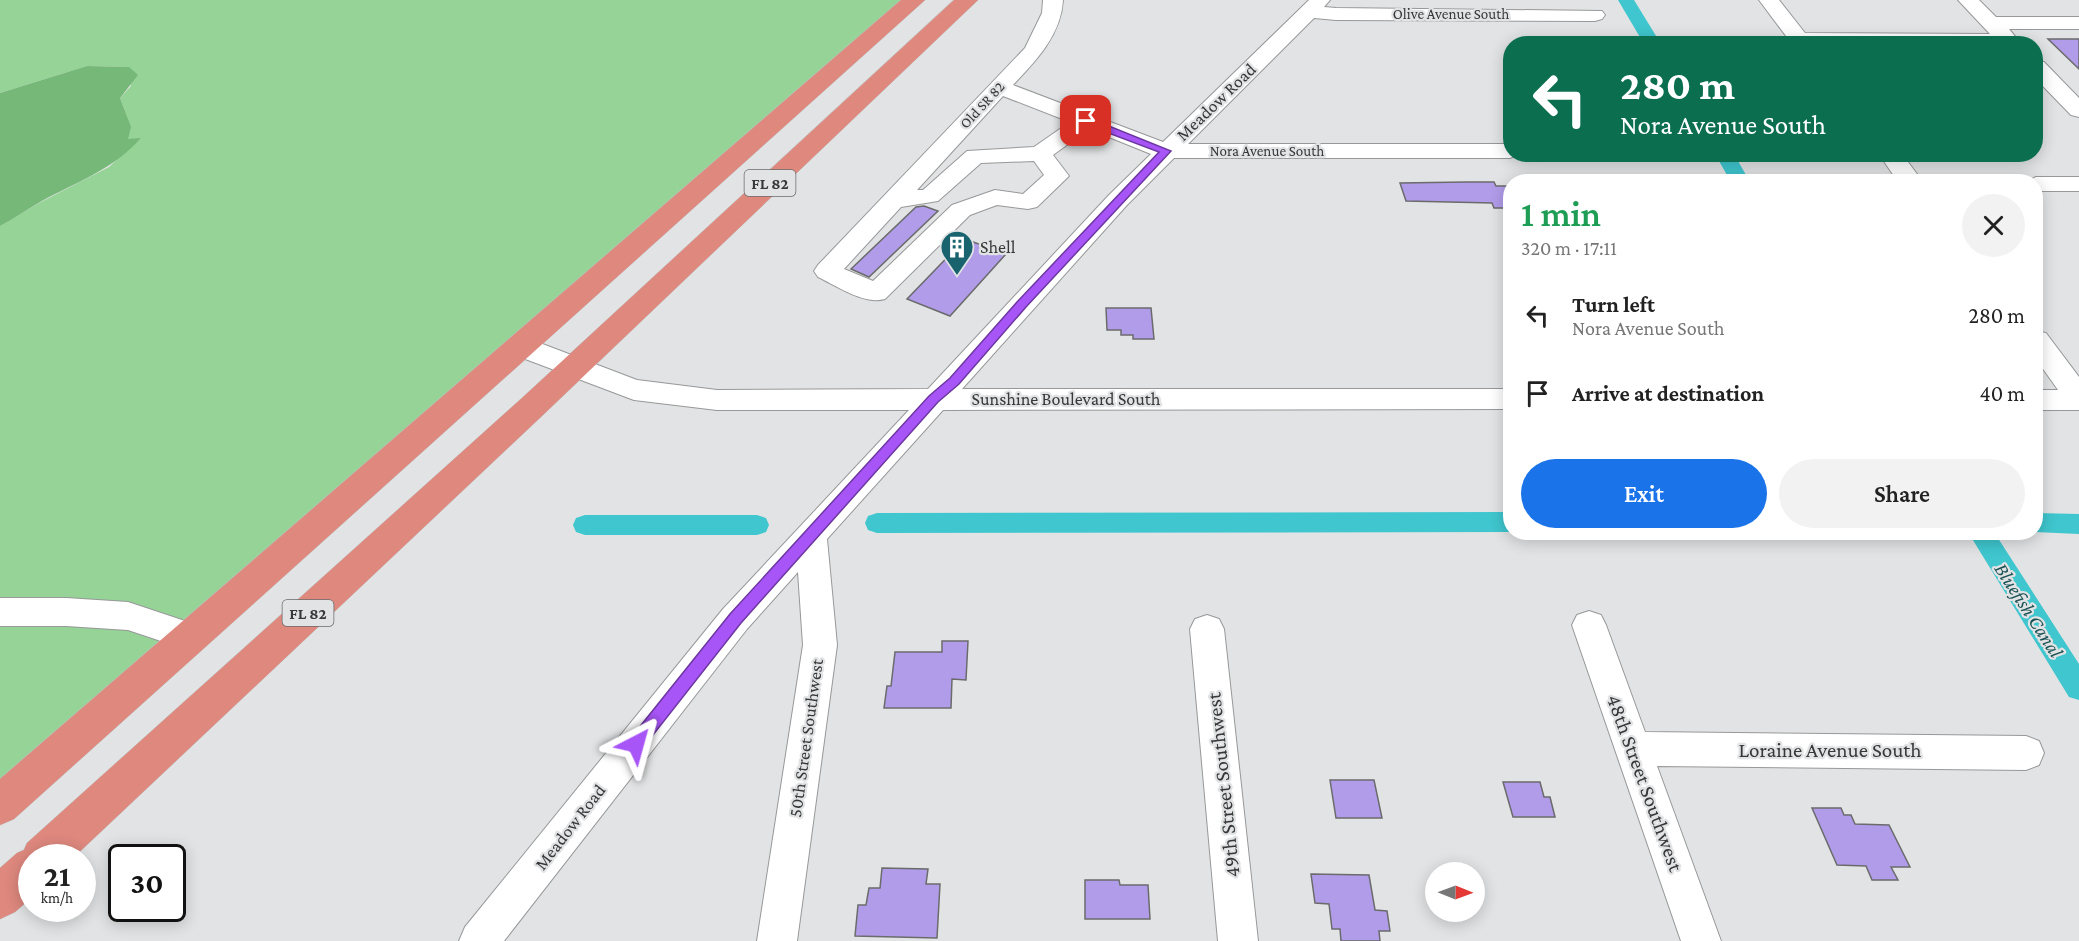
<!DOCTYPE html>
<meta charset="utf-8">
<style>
:root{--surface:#fff;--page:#f2f2f2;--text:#222;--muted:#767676;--accent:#1a73e8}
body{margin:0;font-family:"Crimson Pro",serif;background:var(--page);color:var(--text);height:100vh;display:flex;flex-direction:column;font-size:22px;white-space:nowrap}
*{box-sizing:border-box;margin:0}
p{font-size:20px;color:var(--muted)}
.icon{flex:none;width:33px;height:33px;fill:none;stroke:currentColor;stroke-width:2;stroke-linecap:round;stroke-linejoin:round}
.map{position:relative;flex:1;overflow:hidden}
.side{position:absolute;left:1503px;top:174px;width:540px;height:366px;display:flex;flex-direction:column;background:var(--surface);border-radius:24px;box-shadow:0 3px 15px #0003}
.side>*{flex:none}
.banner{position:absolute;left:1503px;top:36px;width:540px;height:126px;border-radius:24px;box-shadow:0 3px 15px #0003;background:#0b6e4f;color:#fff;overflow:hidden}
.needle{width:39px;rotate:91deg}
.controls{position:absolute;left:1425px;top:862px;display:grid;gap:12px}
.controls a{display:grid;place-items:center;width:60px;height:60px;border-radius:50%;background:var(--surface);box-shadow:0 3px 15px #0003;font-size:30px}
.speed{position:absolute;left:18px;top:844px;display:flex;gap:12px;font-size:30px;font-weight:700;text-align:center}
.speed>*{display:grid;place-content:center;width:78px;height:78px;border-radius:50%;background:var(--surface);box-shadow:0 3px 15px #0003;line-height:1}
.speed small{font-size:15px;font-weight:400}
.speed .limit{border:3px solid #111;border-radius:9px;background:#fff;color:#111}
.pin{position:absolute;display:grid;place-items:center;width:51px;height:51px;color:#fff;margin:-26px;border-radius:12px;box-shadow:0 3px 9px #0006}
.me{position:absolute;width:66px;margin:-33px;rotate:39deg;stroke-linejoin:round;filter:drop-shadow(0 0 4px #0008)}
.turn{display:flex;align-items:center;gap:21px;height:126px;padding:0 18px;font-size:27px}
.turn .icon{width:78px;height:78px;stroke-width:2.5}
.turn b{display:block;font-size:42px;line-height:51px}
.round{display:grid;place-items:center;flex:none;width:63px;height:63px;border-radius:32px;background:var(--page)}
.overview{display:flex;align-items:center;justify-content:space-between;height:102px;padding:0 18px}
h1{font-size:36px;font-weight:600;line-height:45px;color:#1e9e55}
.cta{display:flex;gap:12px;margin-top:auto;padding:12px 18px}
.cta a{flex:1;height:69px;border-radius:36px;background:var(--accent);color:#fff;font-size:24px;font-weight:600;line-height:69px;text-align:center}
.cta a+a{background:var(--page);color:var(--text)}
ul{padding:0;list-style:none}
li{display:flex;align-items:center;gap:18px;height:78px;padding:0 18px}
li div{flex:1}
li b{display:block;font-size:22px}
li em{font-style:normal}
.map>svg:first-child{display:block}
</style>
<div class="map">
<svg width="2079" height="941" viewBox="0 0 2079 941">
<rect width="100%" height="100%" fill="#e2e3e4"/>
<path fill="#95d396" d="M0 0H904L0 789V226L39 203 109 167 140 139H128L127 117 120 98 131 86 129 67 87 66 0 93Z"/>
<path fill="#76b878" d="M87 66 129 67 138 75 120 98 131 127 128 139 141 138C113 170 76 182 40 202 26 210 13 219 0 226V93Z"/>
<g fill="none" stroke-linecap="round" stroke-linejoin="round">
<path fill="#3fc6ce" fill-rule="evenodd" d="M1618 0H1634L1661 44H1644Z
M1715 154H1734L1750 182H1731Z
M1510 512V532L877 533 868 530 865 523 868 516 877 513Z
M2036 513 2079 514V534L2035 532Z
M585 515H757L766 518 769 525 766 532 757 535H585L576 532 573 525 576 518Z
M1968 532H1994L2079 664V700L2069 697Z"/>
</g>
<path fill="#b19cea" stroke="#6b6b6c" stroke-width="1.5" d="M2048 39H2079V69Z
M1466 182H1494L1496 186H1510V208H1494L1492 203 1406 201 1400 183Z
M924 206 938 211 869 277 851 269 916 207Z
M965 239 1006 254 950 316 907 299Z
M1106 308H1151L1154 339H1133V335H1121V330H1107Z
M942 641H968L966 680 952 679 951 708H884L887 686H891L895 652H942Z
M1330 780H1374L1382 818H1336Z
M1503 782H1540L1544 797H1550L1555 817H1513Z
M1812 808H1841L1844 815H1851L1855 824 1889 825 1910 867H1891L1898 880H1872L1866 866 1837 865Z
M882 868 928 869 926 884H940L937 938 855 936 858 905H866L869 888H880Z
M1311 874 1369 875 1375 910 1387 911 1390 931H1379L1380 941H1341L1340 929H1332L1329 904 1315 903Z
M1085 880H1119L1120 885H1148L1150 919H1085Z"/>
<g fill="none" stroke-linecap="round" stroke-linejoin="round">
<defs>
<path id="minor" d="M1043 0H1063C1061 35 1036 61 1013 85L1163 142 1309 0H1330L1324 7 1336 8 1602 11 1605 15 1602 19 1595 21 1336 20 1314 18 1188 144H1510V154H1519L1510 158H1174L1127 205 962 389H1510V409L943 410 827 539 837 645 797 941H757L803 645 798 572 747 629 504 941H459L465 927 723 609 909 410H717L634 400 512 354 508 347 512 340 522 337 532 340 637 380 717 390 928 389 1109 195 1151 154 1089 129 1053 155 1069 176 1037 207 1028 209 997 205 970 215 885 299C864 305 837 286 818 277L814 271 818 265 1025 48 1042 13ZM1003 96 1070 122 1034 147 967 151 923 190H917ZM1034 161 1044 175 1023 194 995 190 952 205 873 281 844 269 901 207 938 201 981 163Z
M1759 0H1779L1805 33 1990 34 1958 0H1979L1996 17H2079V29H2009L2018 40 2016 44H1792Z
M2036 61 2044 62 2079 98V117L2071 115 2036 79Z
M1879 154H1902L1923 182H1898Z
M2036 177H2079V191H2036V182H2026Z
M2036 331 2046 333 2079 377V410H2036V390H2058L2036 359Z
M0 598H66L128 602 203 627 208 637 203 647 191 651 128 630 66 626H0Z
M1589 611 1601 615 1606 625 1645 732 2026 736 2039 741 2044 753 2039 765 2026 770 1657 766 1721 941H1681L1572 625 1577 615Z
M1207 615 1219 619 1224 629 1258 941H1218L1190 629 1195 619Z"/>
<path id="highway" d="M901 0H925L14 819 0 825V779Z
M954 0H978L544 414 73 858H32V897L15 912 0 919V868L17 853 24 850 27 843 522 398Z"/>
</defs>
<use href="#minor" stroke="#979899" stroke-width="2"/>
<use href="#highway" stroke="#bfbfbf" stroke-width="1"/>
<use href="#minor" fill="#fff" fill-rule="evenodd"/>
<use href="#highway" fill="#de887e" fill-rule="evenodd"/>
</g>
<path fill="#a855f7" stroke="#6d37a1" stroke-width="1.5" d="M1082 118H1089L1171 151 1026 307 959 384 938 402 741 623 642 749 636 752 630 749 628 744 630 739 730 614 929 396 950 378 1017 302 1159 152 1082 123Z"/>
<defs>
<symbol id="building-pin" viewBox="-11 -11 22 30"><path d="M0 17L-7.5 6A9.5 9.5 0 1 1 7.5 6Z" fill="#19636f" stroke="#e2e3e4"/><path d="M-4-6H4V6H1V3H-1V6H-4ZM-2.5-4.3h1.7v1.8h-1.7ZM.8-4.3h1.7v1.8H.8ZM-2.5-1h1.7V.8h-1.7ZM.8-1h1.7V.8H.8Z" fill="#fff"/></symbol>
</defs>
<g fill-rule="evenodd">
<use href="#building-pin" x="938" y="228" width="38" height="52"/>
</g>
<g text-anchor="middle" stroke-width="4.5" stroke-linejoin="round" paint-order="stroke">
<g font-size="15" fill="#373838" stroke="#e2e3e4">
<text x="1451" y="19">Olive Avenue South</text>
<text transform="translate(982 105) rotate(-47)" y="5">Old SR 82</text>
<text x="1267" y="156">Nora Avenue South</text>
</g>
<g fill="#e2e3e4" stroke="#6a6b6c" stroke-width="1.5">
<rect x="744.5" y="170" width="51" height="26" rx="4.5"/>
<rect x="282.5" y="600" width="51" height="26" rx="4.5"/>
</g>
<g font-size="16" font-weight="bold" fill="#373838">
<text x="770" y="189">FL 82</text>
<text x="308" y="619">FL 82</text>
</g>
<g font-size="18" fill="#373838" stroke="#e2e3e4">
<text transform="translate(1216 102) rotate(-44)" y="6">Meadow Road</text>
<text x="1066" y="405">Sunshine Boulevard South</text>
<text transform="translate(806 738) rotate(-82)" y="6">50th Street Southwest</text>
<text transform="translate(570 827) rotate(-52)" y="6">Meadow Road</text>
</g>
<g font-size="18" fill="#373838" stroke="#e2e3e4" text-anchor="start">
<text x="980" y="253">Shell</text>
</g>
<g font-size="20" font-style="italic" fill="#1a5255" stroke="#e2e3e4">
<text transform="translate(2029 610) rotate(57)" y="7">Bluefish Canal</text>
</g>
<g font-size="21" fill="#373838" stroke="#e2e3e4">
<text x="1830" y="757">Loraine Avenue South</text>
<text transform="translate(1645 783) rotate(70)" y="7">48th Street Southwest</text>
<text transform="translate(1223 785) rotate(-96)" y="7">49th Street Southwest</text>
</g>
</g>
</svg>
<div class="controls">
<a><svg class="needle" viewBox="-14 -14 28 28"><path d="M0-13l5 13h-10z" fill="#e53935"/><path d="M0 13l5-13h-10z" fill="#767676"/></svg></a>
</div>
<div class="speed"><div>21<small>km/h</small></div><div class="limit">30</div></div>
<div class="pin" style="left:1086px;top:121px;background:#d93025"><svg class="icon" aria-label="arrive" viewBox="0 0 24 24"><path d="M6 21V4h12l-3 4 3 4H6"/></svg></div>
<svg class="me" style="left:636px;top:744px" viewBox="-20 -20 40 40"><path d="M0-17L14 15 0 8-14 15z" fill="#a855f7" stroke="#fff" stroke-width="4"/></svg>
<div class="banner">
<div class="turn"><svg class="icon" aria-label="left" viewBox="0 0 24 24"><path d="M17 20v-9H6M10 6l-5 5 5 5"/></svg><div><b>280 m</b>Nora Avenue South</div></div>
</div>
<section class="side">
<div class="overview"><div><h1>1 min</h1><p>320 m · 17:11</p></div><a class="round"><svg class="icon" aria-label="close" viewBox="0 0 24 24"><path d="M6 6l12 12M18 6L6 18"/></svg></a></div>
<ul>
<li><svg class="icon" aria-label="left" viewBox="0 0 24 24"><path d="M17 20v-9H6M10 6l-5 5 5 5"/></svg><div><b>Turn left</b><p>Nora Avenue South</p></div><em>280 m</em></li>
<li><svg class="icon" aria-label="arrive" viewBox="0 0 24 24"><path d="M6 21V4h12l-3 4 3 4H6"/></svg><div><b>Arrive at destination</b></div><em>40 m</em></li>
</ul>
<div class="cta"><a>Exit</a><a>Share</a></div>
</section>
</div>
